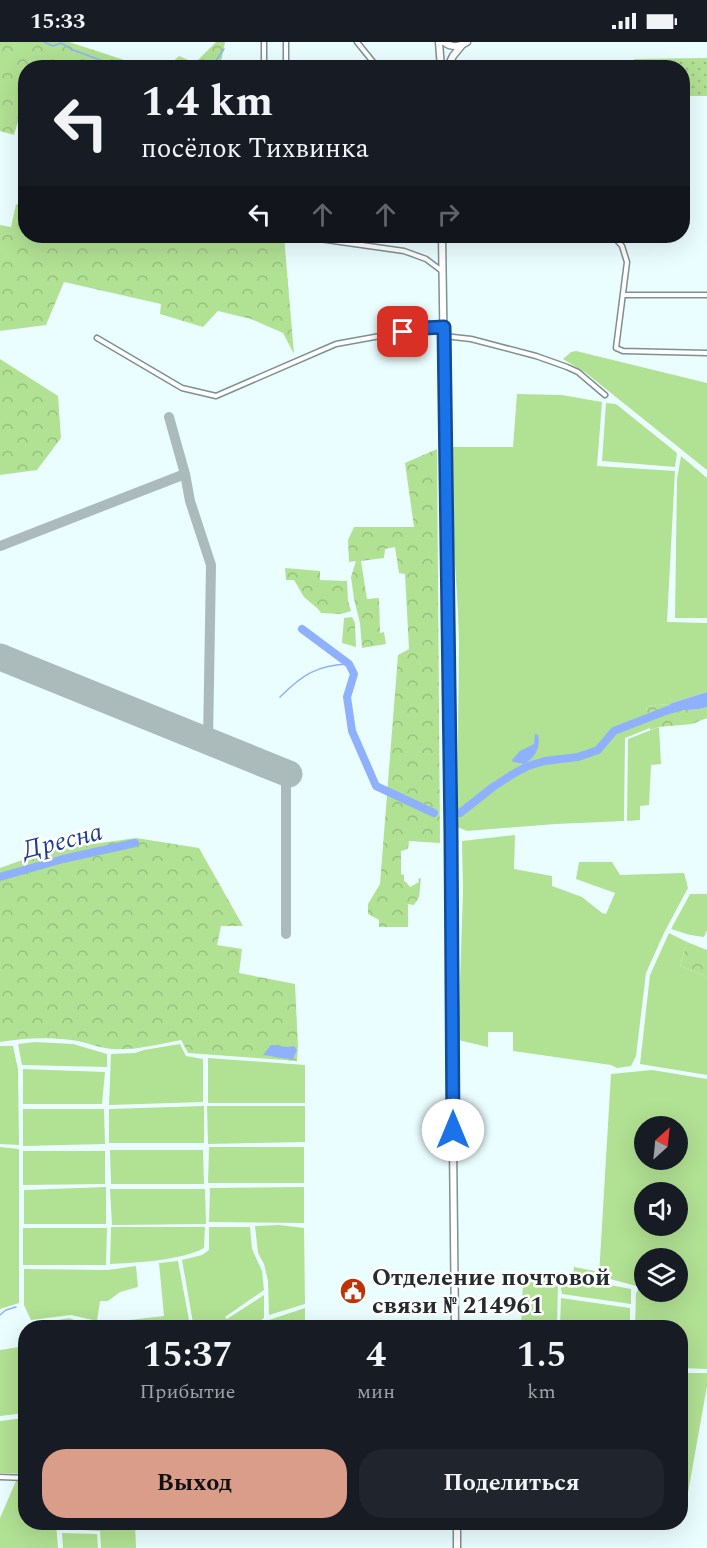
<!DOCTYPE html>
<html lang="ru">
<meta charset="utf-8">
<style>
:root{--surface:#171b24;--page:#20242c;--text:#f1f3f6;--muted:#9ea1a6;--accent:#d99d8a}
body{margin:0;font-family:Spectral,serif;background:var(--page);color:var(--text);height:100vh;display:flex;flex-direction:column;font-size:22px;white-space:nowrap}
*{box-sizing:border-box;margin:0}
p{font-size:20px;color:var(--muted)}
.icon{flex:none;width:33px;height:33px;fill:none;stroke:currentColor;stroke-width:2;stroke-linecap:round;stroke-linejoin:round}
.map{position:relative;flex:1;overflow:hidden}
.drawer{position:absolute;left:18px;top:1278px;width:670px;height:210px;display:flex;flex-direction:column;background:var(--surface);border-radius:24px;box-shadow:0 6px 24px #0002}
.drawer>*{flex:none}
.hud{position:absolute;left:18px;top:18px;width:672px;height:183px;border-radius:24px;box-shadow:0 6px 24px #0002;background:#171b24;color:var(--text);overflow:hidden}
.needle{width:39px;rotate:27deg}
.fabs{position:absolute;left:634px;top:1074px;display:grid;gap:12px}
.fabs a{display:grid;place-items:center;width:54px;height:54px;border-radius:50%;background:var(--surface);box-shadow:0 6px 24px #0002;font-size:30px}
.pin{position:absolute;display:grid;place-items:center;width:51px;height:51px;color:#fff;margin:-26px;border-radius:12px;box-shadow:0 3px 9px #0006}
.me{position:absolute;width:66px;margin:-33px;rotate:0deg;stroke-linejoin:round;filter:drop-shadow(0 0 4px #0008)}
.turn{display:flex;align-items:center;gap:21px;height:126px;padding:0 24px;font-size:27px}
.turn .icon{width:78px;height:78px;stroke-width:2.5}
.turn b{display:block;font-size:42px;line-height:51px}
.lanes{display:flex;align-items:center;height:57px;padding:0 24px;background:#0003;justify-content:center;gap:30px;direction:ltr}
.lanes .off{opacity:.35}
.eta{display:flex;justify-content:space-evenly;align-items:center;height:102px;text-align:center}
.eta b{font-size:36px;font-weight:700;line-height:42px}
.button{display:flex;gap:12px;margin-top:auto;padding:12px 24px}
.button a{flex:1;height:69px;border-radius:24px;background:var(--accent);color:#111;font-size:24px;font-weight:700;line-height:69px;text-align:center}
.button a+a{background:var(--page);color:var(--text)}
.status{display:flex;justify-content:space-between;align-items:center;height:42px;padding:0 30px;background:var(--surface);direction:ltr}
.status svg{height:16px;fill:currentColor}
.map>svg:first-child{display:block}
</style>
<div class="status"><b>15:33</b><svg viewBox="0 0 49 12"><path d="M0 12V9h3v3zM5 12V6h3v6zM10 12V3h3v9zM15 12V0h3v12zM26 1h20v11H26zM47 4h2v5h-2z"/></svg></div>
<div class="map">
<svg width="707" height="1506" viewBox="0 0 707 1506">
<defs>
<pattern id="grass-dots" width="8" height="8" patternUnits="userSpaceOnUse" patternTransform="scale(1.5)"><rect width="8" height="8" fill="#b1e193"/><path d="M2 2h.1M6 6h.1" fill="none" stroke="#98c17f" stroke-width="1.8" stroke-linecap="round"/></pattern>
<pattern id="forest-crowns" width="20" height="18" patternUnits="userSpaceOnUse" patternTransform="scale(1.5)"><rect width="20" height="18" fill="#b1e193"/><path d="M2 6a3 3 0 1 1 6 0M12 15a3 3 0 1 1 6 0" fill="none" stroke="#98c17f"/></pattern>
</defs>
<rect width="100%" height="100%" fill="#ebfeff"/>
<path fill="url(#grass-dots)" d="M707 16V54H683L682 26 633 25 634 17Z"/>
<path fill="url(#forest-crowns)" d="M0 0H69L146 25 26 26 25 68 21 70 14 93 0 89Z
M216 0H225L220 25H167L179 14 195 21Z
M16 162 25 165 26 194H284L294 312 283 291 251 277 218 269 203 285 160 272 161 262 64 240 46 283 0 289V183L11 185Z
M0 317 58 354 61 396 37 428 0 433Z
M437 407 440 801 409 799 408 807 401 809V832L404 833V839L406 840 410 845 419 840 418 837 421 836 419 855 414 863 408 862V885H379V878L368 872V862L380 842 398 613 409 607 405 532 399 531 395 505 385 507 384 516 361 519 367 557 379 556 380 591 384 590 386 602 362 606 360 581 354 557 351 535 356 519 349 520 348 498 354 485H414L405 421Z
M285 526 320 529V538L347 539 348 559 351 569 341 572 321 571 318 567 304 555 294 538H286Z
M352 575 355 581 356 605 342 601 344 576Z
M669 662 673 669C684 667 697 669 707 665V676L692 682 659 685 650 688 646 664Z
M136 796 199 806 243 884H221L217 903 242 907 239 931 295 942 298 1005 297 1019 188 1011 181 998C159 1002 134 1009 112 1007 98 1006 84 999 71 998 47 995 23 996 0 1000V826L50 808Z
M687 900 707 908V935L680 924Z"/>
<path fill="#b1e193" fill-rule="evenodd" d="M576 309 707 341V428L586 331 563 317 571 310Z
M517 352 562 353 602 360 597 424 675 429 667 580 707 581V650L669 662 646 664 650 686 625 696 624 779 556 782 467 789 457 785 459 600 458 569 452 476 450 405H513Z
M606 361 616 362 677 411 675 425 602 419Z
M681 414 707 436V576H675L677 437Z
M659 685 661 722 651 723 649 763 640 764V778L627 779 628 697Z
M515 793 514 827 552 834V844L582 855 602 871 606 872 615 851 576 837 579 820H612L620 833 684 831 688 846 664 891 646 931 636 1014 631 1024 617 1026 611 1023 513 1009V990H488V1005L458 998 463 850 462 799Z
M690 852H707V888L704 895 690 893 671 887Z
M669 891 687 900 680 924 707 935V1033L640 1022 650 933Z
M35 1000 73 1002 107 1012V1025L22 1023 18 1002Z
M180 1002 186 1014 203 1017V1060L109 1063 111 1012 135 1011 144 1008Z
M0 1004H13L18 1027 19 1103 0 1102Z
M208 1016 305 1023V1061H208Z
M23 1027 105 1030 102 1062H23Z
M652 1028 707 1037V1327L681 1326V1286L635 1285 636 1251 640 1245 599 1234 611 1032ZM645 1084H678V1118H645ZM645 1150H678V1184H645ZM645 1216H678V1250H645Z
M204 1064V1101H109V1067Z
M207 1064H305V1100L208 1102Z
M23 1067H104L105 1102 23 1104Z
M0 1105 19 1107V1261L0 1267Z
M209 1105H304V1141H208Z
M110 1108H203L204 1142H111Z
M23 1109H105V1142L23 1143Z
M106 1145V1182H24V1148Z
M304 1145V1181L209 1180 210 1146Z
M110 1147H205L206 1182 112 1183Z
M279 1183 304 1186 305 1262 269 1273 268 1239 264 1222 258 1211 255 1184Z
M111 1185H205L204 1206C184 1218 134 1221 110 1222Z
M209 1185H250L252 1207 262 1229 264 1248 225 1275 227 1277 264 1253V1276L252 1285H174V1284L193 1281 182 1218 202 1213 209 1208Z
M23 1186H107L106 1223H23Z
M178 1219 189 1278 170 1279 171 1285H129V1278L164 1274 159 1221Z
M136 1224 138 1245 120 1250 108 1259H100L97 1279 71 1273 31 1278 24 1263V1227L108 1228Z
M574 1225 595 1229 594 1240 631 1247V1262L562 1252 560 1242 558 1241 557 1285H521L523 1240 559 1233 561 1239 572 1240Z
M561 1256 630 1266V1285H560Z
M305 1266V1285H269V1278Z
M69 1276 85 1282 110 1285H31V1283Z
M25 1304V1371L0 1374V1308Z
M681 1331H707V1344L686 1462 681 1461Z
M25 1376V1432L0 1431V1379Z
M16 1439H25L26 1480 56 1481 58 1506H0V1476Z
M61 1481H135L136 1506H101L100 1489 61 1487Z
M62 1491 97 1492 98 1506H63Z"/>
<path fill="#8fb1fd" d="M707 650V665C697 669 684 667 673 669L669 662Z
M535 692 538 693C541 705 535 716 524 722L513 720 512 718 520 709 534 702Z
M271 1003C279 1003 286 1007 294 1004L297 1008 293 1017C282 1017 274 1014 263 1013Z"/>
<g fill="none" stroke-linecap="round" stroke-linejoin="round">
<path stroke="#8fb1fd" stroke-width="1.5" d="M44 0 53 4 61 1 73 8 122 26
M209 26 213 23 224 7
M280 655C302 633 317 623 349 622
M526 719 528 724
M0 1273 6 1268 16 1265"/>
<path stroke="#8fb1fd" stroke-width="8" d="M302 587 349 622 354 632 347 655 352 689 376 744 434 771
M460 771 493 745 513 732 528 724 545 719 578 715 598 708 614 689 668 668 680 665
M0 835 63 817 135 801"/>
<path stroke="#abbabb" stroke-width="10" d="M169 375 185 432 190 459 211 523 208 699
M0 504 185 432
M286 892V731"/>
<path stroke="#abbabb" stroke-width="27" d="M0 615 289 732"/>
<defs>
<path id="minor" d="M357 0 378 26
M286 24V0
M264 26V0
M298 194 404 209 426 217 442 229
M613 194 622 204 627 220 616 306 623 309 707 311
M623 253H707
M444 294 471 297 536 314 567 325 578 330 605 353
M97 296 182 346 216 354 336 302 424 286 443 285
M0 1435 26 1436"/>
<path id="primary" d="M439 0 441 26
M444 0C452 6 459 5 467 0
M447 26 453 14 462 3
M442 194 451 792 452 1009 455 1286
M457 1480V1506"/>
</defs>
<use href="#minor" stroke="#7f9091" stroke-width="7"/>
<use href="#primary" stroke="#7f9091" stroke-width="9"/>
<use href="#minor" stroke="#fff" stroke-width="4"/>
<use href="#primary" stroke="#fff" stroke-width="6"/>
</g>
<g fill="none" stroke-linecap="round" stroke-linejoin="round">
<defs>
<path id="route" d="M403 290 424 286 444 285 451 792 453 1088"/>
</defs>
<use href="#route" stroke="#114b97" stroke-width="15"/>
<use href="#route" stroke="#1a73e8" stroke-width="10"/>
</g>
<defs>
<symbol id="civic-disc" viewBox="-11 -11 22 22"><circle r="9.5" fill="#bc3307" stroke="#fff"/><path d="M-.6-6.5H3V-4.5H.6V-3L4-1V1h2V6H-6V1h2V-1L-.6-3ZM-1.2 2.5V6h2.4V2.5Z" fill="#fff"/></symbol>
</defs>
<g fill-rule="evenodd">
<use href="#civic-disc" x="338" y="1234" width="30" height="30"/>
</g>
<g text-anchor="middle" stroke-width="5" stroke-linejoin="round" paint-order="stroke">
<g font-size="24" font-weight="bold" fill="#252c2d" stroke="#fff" text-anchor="start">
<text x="372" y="1243">Отделение почтовой<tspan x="372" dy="28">связи № 214961</tspan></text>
</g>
<g font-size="26" font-style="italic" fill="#1d3b91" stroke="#fff">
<text transform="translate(62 798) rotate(-14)" y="9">Дресна</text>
</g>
</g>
</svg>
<div class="fabs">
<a><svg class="needle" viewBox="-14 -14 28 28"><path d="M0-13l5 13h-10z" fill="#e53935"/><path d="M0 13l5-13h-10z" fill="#9ea1a6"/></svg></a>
<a><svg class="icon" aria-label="sound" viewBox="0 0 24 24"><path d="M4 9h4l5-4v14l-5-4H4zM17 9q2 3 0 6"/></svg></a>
<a><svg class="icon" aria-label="layers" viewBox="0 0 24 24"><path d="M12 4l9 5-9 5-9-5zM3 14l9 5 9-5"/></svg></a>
</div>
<div class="pin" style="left:403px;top:290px;background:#d93025"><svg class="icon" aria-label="arrive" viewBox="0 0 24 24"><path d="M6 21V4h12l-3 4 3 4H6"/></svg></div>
<svg class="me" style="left:453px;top:1088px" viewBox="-20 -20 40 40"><circle r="19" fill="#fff"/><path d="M0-13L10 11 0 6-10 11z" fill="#1a73e8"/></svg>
<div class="hud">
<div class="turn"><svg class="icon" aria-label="left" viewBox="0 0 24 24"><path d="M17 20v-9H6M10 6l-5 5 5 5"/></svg><div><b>1.4 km</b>посёлок Тихвинка</div></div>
<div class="lanes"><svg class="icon" aria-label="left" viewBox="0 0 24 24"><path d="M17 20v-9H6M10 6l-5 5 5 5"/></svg><svg class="icon off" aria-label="ahead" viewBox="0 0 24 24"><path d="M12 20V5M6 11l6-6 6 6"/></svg><svg class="icon off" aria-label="ahead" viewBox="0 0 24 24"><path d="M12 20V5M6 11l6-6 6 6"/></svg><svg class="icon off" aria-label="right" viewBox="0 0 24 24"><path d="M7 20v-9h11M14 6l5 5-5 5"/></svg></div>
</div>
<section class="drawer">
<div class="eta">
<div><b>15:37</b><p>Прибытие</p></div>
<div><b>4</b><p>мин</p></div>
<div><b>1.5</b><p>km</p></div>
</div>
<div class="button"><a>Выход</a><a>Поделиться</a></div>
</section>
</div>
